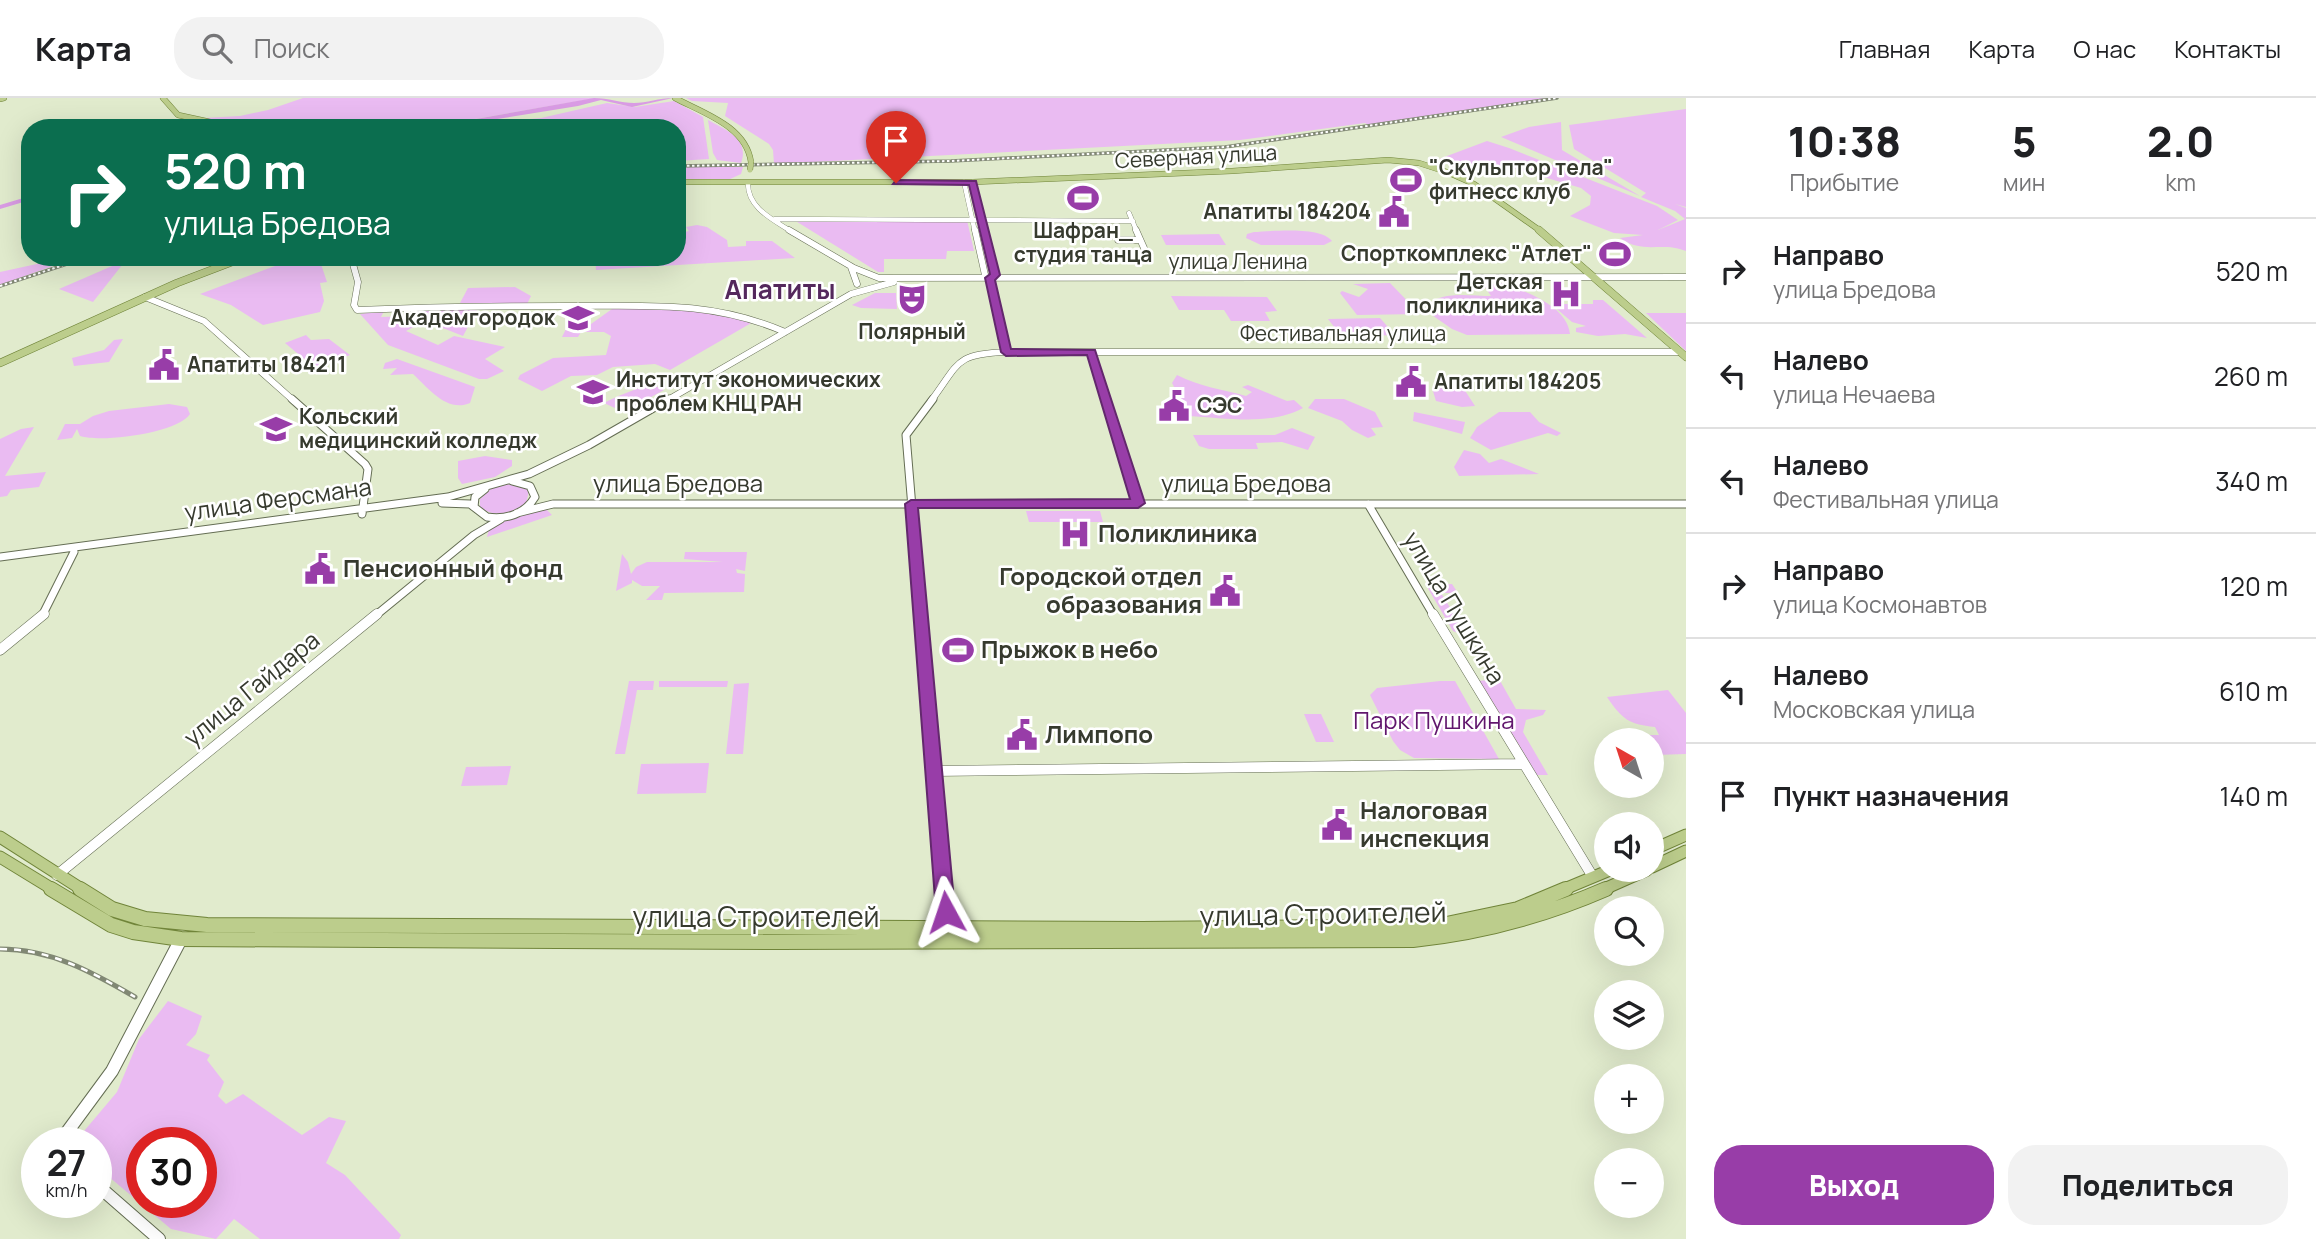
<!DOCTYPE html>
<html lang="ru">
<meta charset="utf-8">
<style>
:root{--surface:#fff;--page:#f2f2f2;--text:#202124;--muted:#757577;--line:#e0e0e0;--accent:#983da8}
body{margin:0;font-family:Manrope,sans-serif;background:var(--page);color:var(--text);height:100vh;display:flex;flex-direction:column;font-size:26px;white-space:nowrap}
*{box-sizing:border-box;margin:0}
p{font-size:23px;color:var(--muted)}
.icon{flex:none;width:38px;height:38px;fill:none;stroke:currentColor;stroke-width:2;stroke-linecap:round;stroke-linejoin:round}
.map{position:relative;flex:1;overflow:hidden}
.details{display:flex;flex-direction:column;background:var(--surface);width:630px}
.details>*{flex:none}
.hud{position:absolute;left:21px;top:21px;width:665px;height:147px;border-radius:28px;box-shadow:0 7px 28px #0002;background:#0b6e4f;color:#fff;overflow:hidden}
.needle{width:46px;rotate:321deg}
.tools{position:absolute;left:1594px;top:630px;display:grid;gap:14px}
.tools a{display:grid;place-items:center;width:70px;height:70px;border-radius:50%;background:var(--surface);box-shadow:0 7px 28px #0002;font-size:35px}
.speed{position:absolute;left:21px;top:1029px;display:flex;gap:14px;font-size:35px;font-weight:700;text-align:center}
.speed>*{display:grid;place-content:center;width:91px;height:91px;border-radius:50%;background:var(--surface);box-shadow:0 7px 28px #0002;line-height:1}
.speed small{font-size:18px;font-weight:400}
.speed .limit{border:10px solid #d22;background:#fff;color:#111}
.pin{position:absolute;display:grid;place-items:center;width:60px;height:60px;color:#fff;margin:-72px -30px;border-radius:50% 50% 50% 0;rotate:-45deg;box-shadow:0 0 7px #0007}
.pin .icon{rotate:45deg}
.me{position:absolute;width:77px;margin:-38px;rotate:355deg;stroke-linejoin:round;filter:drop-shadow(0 0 5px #0008)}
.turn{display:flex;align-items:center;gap:24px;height:147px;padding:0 28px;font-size:32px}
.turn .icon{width:91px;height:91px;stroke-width:2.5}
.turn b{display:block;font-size:49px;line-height:60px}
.eta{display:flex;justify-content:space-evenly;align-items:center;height:119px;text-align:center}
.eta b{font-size:42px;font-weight:800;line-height:49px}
.action{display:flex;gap:14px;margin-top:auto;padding:14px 28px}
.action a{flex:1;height:80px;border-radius:28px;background:var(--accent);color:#fff;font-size:28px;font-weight:800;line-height:80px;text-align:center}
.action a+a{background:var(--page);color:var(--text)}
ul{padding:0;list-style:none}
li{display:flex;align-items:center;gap:21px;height:105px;padding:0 28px;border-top:2px solid var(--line)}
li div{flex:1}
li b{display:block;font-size:26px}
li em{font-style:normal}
header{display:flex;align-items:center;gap:42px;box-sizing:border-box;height:98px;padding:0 35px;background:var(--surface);border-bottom:2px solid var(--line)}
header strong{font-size:33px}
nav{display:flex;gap:38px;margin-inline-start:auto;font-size:24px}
.search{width:490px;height:63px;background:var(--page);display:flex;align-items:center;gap:18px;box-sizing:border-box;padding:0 24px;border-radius:28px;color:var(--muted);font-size:26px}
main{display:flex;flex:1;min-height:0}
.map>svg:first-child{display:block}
</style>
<header>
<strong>Карта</strong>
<div class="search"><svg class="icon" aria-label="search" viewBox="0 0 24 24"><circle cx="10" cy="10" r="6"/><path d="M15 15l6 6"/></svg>Поиск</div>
<nav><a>Главная</a><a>Карта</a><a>О нас</a><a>Контакты</a></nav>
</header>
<main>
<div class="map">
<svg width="1686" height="1141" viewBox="0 0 1686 1141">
<rect width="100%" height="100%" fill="#e1ebcd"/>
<path fill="#eabbf2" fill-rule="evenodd" d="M303 0H596L423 30H242L204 20 240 18 268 12Z
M686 0H1547L1370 28 1365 25 1240 42 774 66 773 52 769 46 725 18 728 5 692 3Z
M674 3 703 19 709 61 677 63V30H435L541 20 607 5 635 9Z
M1686 11V109L1675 106 1686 110V153C1661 143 1644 157 1620 140L1643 137 1614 135 1570 118 1590 107 1591 98 1581 90 1513 70 1462 74 1439 61 1487 43 1509 50 1657 108 1678 122 1658 132 1685 121 1675 113 1641 99 1646 95 1574 51 1569 27Z
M708 22C726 32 750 41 741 65L717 62 713 55Z
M1561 24 1562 52 1640 98 1501 39 1529 29Z
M677 69H743L741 76 728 82 677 81Z
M794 122H967L974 153H947L946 161H884V174H878Z
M697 127 707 129 727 142 728 149 746 148V143H772L795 160 596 172 595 159H677V136L689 133 686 129Z
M1254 134C1272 133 1321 128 1332 143L1324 147H1261L1246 140 1247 136Z
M1219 136 1226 147H1166L1161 137Z
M69 159H78L0 187V174Z
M319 160 327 184 320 185 324 203 320 214 263 227 231 207 200 196 275 168Z
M126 162 93 204 59 191Z
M1390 185 1420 216 1357 217 1340 195 1342 193 1359 199 1368 191 1353 186Z
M1504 185C1528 195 1567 208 1570 236L1467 237 1452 231 1429 215 1427 208C1441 192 1472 198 1491 198L1483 186Z
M515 189 531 198 527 206 460 205 468 190Z
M875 195H896L897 211 861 210 852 207Z
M1171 198 1267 199 1277 213 1265 214 1270 223H1231L1224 212H1179Z
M1593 202H1603L1647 240 1625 236 1598 238 1576 234V230L1586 228 1572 224 1551 206H1593Z
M424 211 477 212 463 238 425 223 406 233 438 247 454 238 505 249 485 261 504 273 487 281H479L388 247 360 216 384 213 381 219 409 218 412 212Z
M612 211H688L753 224 670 272 655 266 613 269 597 277 571 278 542 293 518 281 520 277 553 260 606 257 611 238 604 234H581L578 239H562L574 215H578L572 231H584Z
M1646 215H1686V253Z
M1380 220 1395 237 1342 239 1328 221Z
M306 237 311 242 329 241 350 257 315 270 285 245Z
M123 241 109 264 74 268 72 260 104 252 114 242Z
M397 261 475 289 470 305C447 315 428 290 413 276L390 277 397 270 383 271 385 265Z
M1177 277C1200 289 1222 291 1246 298L1252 294 1242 289 1248 287 1287 303 1294 302 1303 310C1270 328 1226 320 1189 318L1172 285Z
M649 285 664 292 640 305 617 311 604 305C618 297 634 293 649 285Z
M1432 290 1464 291 1475 308 1462 309 1436 303Z
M1315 301H1344L1375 314 1383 329 1371 330 1376 337 1368 340 1352 332 1342 323 1308 310Z
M169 306 187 309 190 316C178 335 102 345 80 338L77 331 72 340 57 342 65 326H80L93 318 109 313Z
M1414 314 1465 324 1462 336 1413 323Z
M1499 314H1530L1539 324 1561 335 1557 338 1548 335 1491 352 1470 340 1477 329Z
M34 329 5 378 46 374 39 389 11 392 7 398 0 399V341L21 331Z
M1292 330 1315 339 1308 352 1282 344 1256 345 1258 351H1209L1199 348 1193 337H1275Z
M1464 352 1480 356 1489 365 1501 361 1539 376 1459 378 1454 369Z
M485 358 512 362V368L495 379 462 386 458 380V363Z
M507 386 526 390 529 393 526 406C512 417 494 420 480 409V401L493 389Z
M546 411 552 417 487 439 489 431C508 420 525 415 546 411Z
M1026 413H1100L1103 424H1029Z
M685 454H747L745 473 736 471 737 475 745 476 744 494 664 495 662 502H646L660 488H642L632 482V485L616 493 622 456 628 464 631 476 636 469 647 464H723L684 461Z
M1452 486 1458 495H1441L1469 540 1453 533 1426 487Z
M1499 581 1516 611 1546 612 1543 617 1526 622 1523 634 1548 677H1532L1478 583Z
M629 583H654L653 592H637L625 656H615Z
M659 583H728L727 589H659Z
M1440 583H1455L1499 661 1414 660 1400 652 1393 643 1370 597 1377 590Z
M749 585 743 656H726L734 586Z
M1668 592 1686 615V656L1655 657 1652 642H1644L1640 637H1659L1655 629C1628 626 1622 621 1607 599Z
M1304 616H1321L1334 644H1316Z
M709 665 706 695 637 696 641 666Z
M511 668 507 687 461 688 466 669Z
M168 903 202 918 196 936 186 947 210 957 207 962 224 984 218 998 226 1006 243 996 302 1037 329 1019 346 1023 326 1065 345 1077 401 1137 399 1141H260L234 1121 216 1141 171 1131 96 1068V1045H74L117 994 139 941ZM142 1045H201V1104H142Z"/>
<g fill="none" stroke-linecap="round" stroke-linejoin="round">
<path fill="#da9ce5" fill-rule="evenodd" d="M594 0C608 0 621 5 634 5 647 5 659 0 673 0L632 9 601 2 578 8 441 30H425Z
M30 98V102L0 111V107Z"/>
<defs>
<path id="minor-far4" d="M964 84 975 134
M973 84 985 134
M748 85C747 110 774 122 792 134
M1129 115 1137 134
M775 121 1133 123"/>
<path id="minor-far3" d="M789 132 854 170 879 180 1686 179
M984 132 995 177 990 181
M1136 132 1144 150
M1118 142H1140
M351 159 358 184 354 207 357 212C426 209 495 208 565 208 644 208 711 202 785 234
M851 169 857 186
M145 199 204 223 294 303
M1006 254H1680
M1092 254 1107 303
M666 303 851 196 894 184
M931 303C960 264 955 256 1006 254L990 181 985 177 975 132"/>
<path id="minor-far2" d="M292 301 365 366 368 371 362 416
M1106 301 1138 405
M442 405 470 406 487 419C506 422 525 416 535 399L530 388 512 383
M1368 406 1434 518
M474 409 475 399 485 391
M517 415 553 406H1686
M0 459 448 399 529 376 589 347 669 301
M42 518 74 454
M375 518 474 437 501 421
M921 518 906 337 933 301"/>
<path id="minor-far1" d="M921 516 944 792
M1433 516 1593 779
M0 552 44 516
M934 673 1522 666
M57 777 377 516"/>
<path id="minor" d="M944 791 947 830
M59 1045 112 973 181 841
M96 1086 159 1141"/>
<path id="major-far3" d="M163 0 178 17 238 30
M675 0C703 15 746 28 751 64
M0 1 4 0
M677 84H973L1232 73 1388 62 1419 65 1447 74 1474 86 1542 134"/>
<path id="major-far2" d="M1539 132 1686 259
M0 265 177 185 245 159"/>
<path id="major-far1" d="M0 739 83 792
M1652 752 1686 737
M0 759 54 792
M1652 769 1686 753
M1562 792 1610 772
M1602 792 1647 772"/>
<path id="major" d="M51 791 111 827 133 834 181 841 778 844 1413 842C1481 835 1544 818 1606 791
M80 791 112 811 145 821 207 827 1142 831 1437 828 1518 811 1566 791"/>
</defs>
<use href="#minor-far4" stroke="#646d53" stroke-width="5"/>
<use href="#minor-far3" stroke="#646d53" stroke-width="7"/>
<use href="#minor-far2" stroke="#646d53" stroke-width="9"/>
<use href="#minor-far1" stroke="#646d53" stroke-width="11"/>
<use href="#minor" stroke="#646d53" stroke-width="14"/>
<use href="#major-far3" stroke="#708439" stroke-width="6"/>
<use href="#major-far2" stroke="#708439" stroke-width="8"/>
<use href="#major-far1" stroke="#708439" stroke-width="13"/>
<use href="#major" stroke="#708439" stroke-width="16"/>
<use href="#minor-far4" stroke="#fff" stroke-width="4.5"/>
<use href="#minor-far3" stroke="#fff" stroke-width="6"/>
<use href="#minor-far2" stroke="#fff" stroke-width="7"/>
<use href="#minor-far1" stroke="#fff" stroke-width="10"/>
<use href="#minor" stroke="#fff" stroke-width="12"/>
<use href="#major-far3" stroke="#bccd8c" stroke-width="5"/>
<use href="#major-far2" stroke="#bccd8c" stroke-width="7"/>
<use href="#major-far1" stroke="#bccd8c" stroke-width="11"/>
<use href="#major" stroke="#bccd8c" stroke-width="14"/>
<defs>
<path id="rail-far1" d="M677 68 951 63 1225 49 1557 0
M0 188 88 159"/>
<path id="rail" d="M0 851C51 851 92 874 135 899"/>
</defs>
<use href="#rail-far1" stroke="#818874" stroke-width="3.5"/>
<use href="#rail" stroke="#818874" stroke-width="5"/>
<use href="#rail-far1" stroke="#fff" stroke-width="2" stroke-dasharray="2.5" stroke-linecap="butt"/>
<use href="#rail" stroke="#fff" stroke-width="2.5" stroke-dasharray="7" stroke-linecap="butt"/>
<defs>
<path id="major-bridge" d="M750 72 751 64"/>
</defs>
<use href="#major-bridge" stroke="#708439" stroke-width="6" stroke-linecap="butt"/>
<use href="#major-bridge" stroke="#bccd8c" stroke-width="5"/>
</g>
<path fill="#983da8" stroke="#63286d" stroke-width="2" d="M896 82 976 83 1000 177 995 182 1011 251 1095 252 1145 405 1138 410H918L955 814 953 820 946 822 939 820 936 814 905 406 911 402 1130 401 1087 257 1006 258 1001 254 985 180 990 176 969 87 893 86Z"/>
<defs>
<symbol id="stadium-bare" viewBox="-9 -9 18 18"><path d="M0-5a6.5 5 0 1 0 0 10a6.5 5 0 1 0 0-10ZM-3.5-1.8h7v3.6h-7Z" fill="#983da8" stroke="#fff" stroke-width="2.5" paint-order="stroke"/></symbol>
<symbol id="civic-bare" viewBox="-9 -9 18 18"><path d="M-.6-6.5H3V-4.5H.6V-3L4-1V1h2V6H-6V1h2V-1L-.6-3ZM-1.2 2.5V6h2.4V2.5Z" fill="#983da8" stroke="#fff" stroke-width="2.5" paint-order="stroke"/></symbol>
<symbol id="hospital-bare" viewBox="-9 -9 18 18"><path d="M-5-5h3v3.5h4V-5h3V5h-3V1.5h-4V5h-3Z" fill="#983da8" stroke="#fff" stroke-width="2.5" paint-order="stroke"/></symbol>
<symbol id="theatre-bare" viewBox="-9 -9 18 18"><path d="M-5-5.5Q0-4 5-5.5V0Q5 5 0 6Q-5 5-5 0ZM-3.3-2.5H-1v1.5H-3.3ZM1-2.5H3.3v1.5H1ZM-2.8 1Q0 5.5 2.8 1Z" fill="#983da8" stroke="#fff" stroke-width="2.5" paint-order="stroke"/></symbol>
<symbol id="university-bare" viewBox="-9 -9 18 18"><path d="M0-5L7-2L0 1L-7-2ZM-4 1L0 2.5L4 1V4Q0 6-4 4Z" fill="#983da8" stroke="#fff" stroke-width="2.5" paint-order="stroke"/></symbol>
</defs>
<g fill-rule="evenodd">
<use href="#stadium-bare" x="1384" y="60" width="44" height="44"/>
<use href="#stadium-bare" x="1061" y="78" width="44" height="44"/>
<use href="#civic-bare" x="1372" y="92" width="44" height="44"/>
<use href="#stadium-bare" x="1593" y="134" width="44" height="44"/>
<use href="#hospital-bare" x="1544" y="174" width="44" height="44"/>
<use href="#theatre-bare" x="890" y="179" width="44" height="44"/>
<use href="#university-bare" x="556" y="198" width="44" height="44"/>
<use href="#civic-bare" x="142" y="245" width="44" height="44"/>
<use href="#civic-bare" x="1389" y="262" width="44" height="44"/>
<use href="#university-bare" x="571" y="272" width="44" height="44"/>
<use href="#civic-bare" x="1152" y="286" width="44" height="44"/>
<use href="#university-bare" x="254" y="309" width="44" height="44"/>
<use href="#hospital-bare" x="1053" y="414" width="44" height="44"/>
<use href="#civic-bare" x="298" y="449" width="44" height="44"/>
<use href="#civic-bare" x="1203" y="471" width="44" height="44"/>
<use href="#stadium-bare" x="936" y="530" width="44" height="44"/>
<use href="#civic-bare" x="1000" y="615" width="44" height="44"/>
<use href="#civic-bare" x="1315" y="705" width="44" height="44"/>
</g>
<g text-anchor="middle" stroke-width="5" stroke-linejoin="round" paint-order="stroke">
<g font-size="21" fill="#363a2e" stroke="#fff">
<text transform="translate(1196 59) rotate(-3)" y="7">Северная улица</text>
<text x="1238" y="171">улица Ленина</text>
<text x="1343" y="243">Фестивальная улица</text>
</g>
<g font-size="21" font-weight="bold" fill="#363a2e" stroke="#fff" text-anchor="start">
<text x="1429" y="77">"Скульптор тела"<tspan x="1429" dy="24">фитнесс клуб</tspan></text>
<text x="1371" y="121" text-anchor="end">Апатиты 184204</text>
<text x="1083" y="140" text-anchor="middle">Шафран_<tspan x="1083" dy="24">студия танца</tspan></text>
<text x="1592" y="163" text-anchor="end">Спорткомплекс "Атлет"</text>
<text x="1543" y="191" text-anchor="end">Детская<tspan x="1543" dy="24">поликлиника</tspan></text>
<text x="555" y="227" text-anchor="end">Академгородок</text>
<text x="912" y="241" text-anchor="middle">Полярный</text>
<text x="187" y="274">Апатиты 184211</text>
<text x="616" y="289">Институт экономических<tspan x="616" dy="24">проблем КНЦ РАН</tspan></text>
<text x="1434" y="291">Апатиты 184205</text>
<text x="1197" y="315">СЭС</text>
<text x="299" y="326">Кольский<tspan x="299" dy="24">медицинский колледж</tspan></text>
</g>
<g font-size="24" fill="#363a2e" stroke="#fff">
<text x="678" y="394">улица Бредова</text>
<text x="1246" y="394">улица Бредова</text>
<text transform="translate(278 402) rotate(-8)" y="8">улица Ферсмана</text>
<text transform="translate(1454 510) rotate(59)" y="8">улица Пушкина</text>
<text transform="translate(252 591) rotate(-39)" y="8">улица Гайдара</text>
</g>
<g font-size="24" font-weight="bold" fill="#363a2e" stroke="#fff" text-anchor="start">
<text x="1098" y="444">Поликлиника</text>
<text x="343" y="479">Пенсионный фонд</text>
<text x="1202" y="487" text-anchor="end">Городской отдел<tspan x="1202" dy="28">образования</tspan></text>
<text x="981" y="560">Прыжок в небо</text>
<text x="1045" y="645">Лимпопо</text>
<text x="1360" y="721">Налоговая<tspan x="1360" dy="28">инспекция</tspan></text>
</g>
<g font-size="24" fill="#61166d" stroke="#fff">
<text x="1434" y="631">Парк Пушкина</text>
</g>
<g font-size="26" font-weight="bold" fill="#54285c" stroke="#fff">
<text x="780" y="201">Апатиты</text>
</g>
<g font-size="28" fill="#363a2e" stroke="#fff">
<text transform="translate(1323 816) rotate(-1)" y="10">улица Строителей</text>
<text x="756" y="829">улица Строителей</text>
</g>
</g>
</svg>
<div class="tools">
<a><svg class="needle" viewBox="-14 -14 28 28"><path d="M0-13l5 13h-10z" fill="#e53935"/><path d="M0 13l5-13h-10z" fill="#757577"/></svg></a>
<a><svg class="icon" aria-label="sound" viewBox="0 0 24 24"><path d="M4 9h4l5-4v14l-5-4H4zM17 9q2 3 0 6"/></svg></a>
<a><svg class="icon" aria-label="search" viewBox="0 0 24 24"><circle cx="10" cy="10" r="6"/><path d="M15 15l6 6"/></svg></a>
<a><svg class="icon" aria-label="layers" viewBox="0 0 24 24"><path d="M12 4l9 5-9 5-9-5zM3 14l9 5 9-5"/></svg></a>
<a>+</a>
<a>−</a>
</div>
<div class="speed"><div>27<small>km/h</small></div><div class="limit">30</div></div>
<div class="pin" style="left:896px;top:85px;background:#d93025"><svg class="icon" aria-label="arrive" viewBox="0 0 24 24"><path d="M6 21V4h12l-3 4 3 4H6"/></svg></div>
<svg class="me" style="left:946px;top:814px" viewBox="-20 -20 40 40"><path d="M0-17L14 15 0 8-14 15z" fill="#983da8" stroke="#fff" stroke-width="4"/></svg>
<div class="hud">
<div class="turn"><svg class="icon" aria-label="right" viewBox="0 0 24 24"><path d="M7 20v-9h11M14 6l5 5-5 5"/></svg><div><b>520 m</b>улица Бредова</div></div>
</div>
</div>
<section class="details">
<div class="eta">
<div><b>10:38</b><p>Прибытие</p></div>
<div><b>5</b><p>мин</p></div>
<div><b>2.0</b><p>km</p></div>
</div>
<ul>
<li><svg class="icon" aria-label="right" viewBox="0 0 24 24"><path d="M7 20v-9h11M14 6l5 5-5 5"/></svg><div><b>Направо</b><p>улица Бредова</p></div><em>520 m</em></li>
<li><svg class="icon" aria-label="left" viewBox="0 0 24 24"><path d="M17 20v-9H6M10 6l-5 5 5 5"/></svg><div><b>Налево</b><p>улица Нечаева</p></div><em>260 m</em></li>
<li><svg class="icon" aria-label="left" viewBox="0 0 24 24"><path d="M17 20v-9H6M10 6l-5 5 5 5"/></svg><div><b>Налево</b><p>Фестивальная улица</p></div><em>340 m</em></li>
<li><svg class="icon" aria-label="right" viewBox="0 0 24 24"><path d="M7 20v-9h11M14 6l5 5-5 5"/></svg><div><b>Направо</b><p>улица Космонавтов</p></div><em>120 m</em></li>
<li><svg class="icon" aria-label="left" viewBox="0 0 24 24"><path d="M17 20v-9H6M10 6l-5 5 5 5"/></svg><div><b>Налево</b><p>Московская улица</p></div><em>610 m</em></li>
<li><svg class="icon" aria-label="arrive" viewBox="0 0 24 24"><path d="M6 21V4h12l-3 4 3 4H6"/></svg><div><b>Пункт назначения</b></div><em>140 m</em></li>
</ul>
<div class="action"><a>Выход</a><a>Поделиться</a></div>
</section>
</main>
